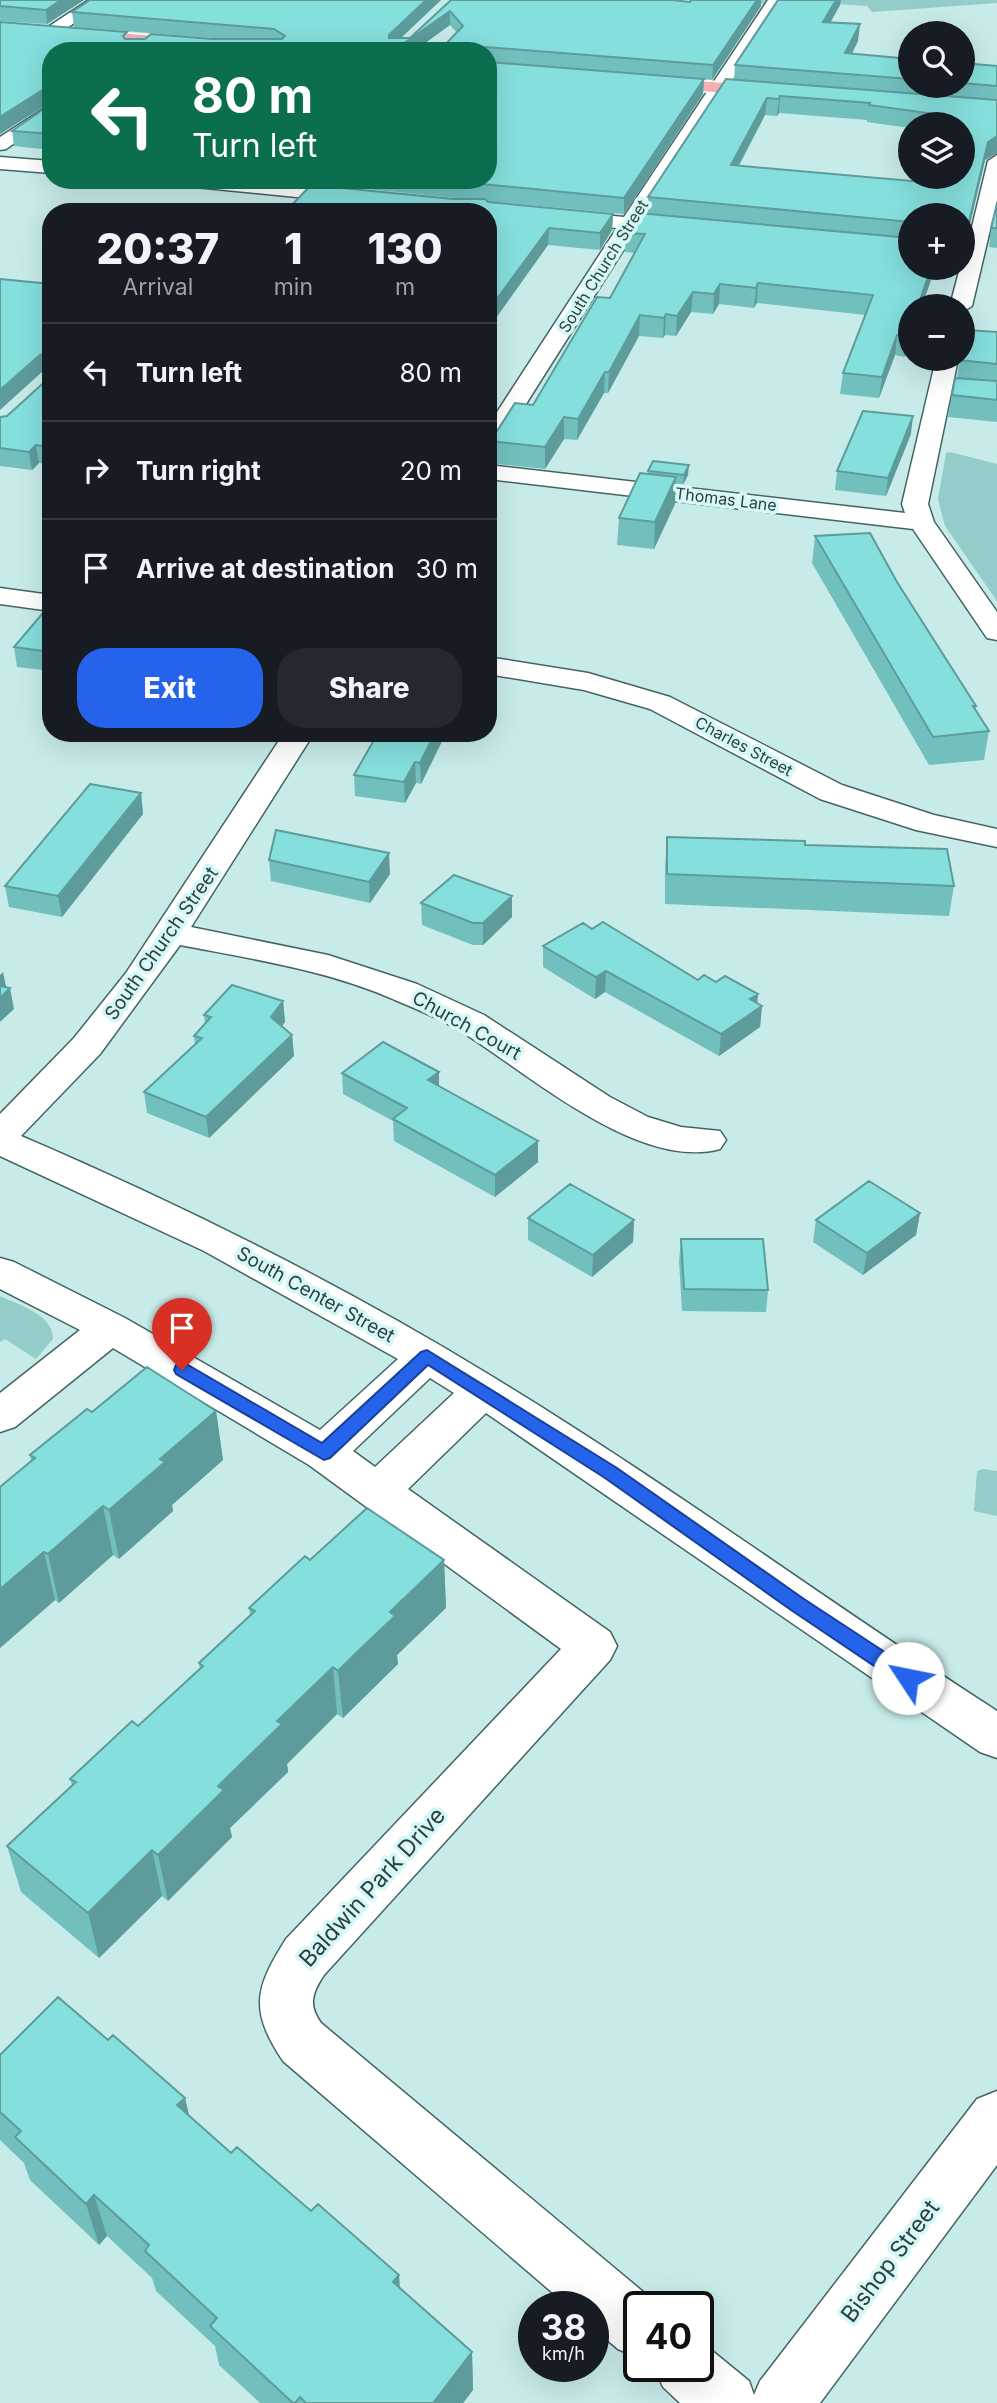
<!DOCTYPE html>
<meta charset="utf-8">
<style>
:root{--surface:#171b24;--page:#242831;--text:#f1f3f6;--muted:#9ea1a6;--line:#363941;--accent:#2563eb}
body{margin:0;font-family:Inter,sans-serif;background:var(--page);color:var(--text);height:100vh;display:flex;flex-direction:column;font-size:26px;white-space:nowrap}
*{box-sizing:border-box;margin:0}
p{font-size:23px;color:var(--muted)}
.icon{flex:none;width:38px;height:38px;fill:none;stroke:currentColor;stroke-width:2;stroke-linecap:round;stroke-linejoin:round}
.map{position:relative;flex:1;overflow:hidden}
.side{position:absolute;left:42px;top:203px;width:455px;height:539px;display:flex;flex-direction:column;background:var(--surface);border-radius:28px;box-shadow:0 7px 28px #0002}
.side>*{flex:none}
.banner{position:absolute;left:42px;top:42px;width:455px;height:147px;border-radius:28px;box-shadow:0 7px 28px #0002;background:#0b6e4f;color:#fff;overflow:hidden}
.controls{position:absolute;left:898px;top:21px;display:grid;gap:14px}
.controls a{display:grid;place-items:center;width:77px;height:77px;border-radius:50%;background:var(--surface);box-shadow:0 7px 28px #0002;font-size:35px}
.speed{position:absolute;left:518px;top:2291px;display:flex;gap:14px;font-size:35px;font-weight:700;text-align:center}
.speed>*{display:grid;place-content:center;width:91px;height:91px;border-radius:50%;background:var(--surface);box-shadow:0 7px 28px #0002;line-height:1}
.speed small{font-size:18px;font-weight:400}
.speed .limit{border:4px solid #111;border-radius:10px;background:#fff;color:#111}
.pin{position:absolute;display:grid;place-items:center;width:60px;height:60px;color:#fff;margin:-72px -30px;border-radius:50% 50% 50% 0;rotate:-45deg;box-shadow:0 0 7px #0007}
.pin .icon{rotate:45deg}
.me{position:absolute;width:77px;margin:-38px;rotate:304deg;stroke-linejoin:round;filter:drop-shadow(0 0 5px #0008)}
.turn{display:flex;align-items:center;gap:24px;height:147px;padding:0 35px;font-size:32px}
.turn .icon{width:91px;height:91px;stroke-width:2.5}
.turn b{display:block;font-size:49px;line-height:60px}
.eta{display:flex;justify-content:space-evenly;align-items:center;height:119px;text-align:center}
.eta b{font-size:42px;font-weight:800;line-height:49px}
.cta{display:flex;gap:14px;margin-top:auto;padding:14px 35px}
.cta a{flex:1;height:80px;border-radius:28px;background:var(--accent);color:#fff;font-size:28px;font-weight:800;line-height:80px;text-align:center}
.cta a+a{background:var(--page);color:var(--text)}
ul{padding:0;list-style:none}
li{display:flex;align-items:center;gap:21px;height:98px;padding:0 35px;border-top:2px solid var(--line)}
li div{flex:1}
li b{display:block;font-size:26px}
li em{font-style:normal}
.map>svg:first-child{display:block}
</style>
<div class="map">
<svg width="997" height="2403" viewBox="0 0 997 2403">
<rect width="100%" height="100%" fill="#c7ebe9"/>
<path fill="#94ccca" d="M713 0H997V3L872 12 867 6 790 1 759 4Z
M950 452 997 464V601L945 526 938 499 946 453Z
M0 1296C19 1305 53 1314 53 1339L36 1359 5 1339 0 1342Z
M983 1469 997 1471V1516L974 1511 977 1471Z"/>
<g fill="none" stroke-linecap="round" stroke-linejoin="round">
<defs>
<path id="minor" d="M89 0H107L57 35H45L43 32 45 29Z
M768 0H780L782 3 643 219 688 224 691 228 688 232 681 234 636 230 500 445 496 450 488 452V426L617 228 560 223 550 217 560 211 624 217Z
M51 104V117L6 149 0 150V137Z
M997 155V200L972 306 962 312V306H950L960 268H962L988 161Z
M0 157 51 161V173L0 169Z
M176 180H245L357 191 367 197 357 203 185 186Z
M936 359H958L928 504 934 522 997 612V640L987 638 913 529 488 479V465L905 513 902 504Z
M0 588 51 595V611L0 604Z
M488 657 588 673 670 697 842 785 934 815 997 829V847L916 830 820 799 650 709 584 690 488 674Z
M284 733H314L191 927 328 955 417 984 484 1015 610 1097 648 1117 681 1127 720 1131 726 1140 720 1149C638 1171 528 1073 462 1032 441 1019 417 1009 395 1000 327 970 252 959 180 945L100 1054 21 1136C182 1205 339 1283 488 1374 662 1479 826 1601 997 1711V1758L980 1752 486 1413 408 1489 610 1632 617 1646 610 1660 324 1975C312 1993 308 2005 321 2023L660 2306H639V2358L618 2349 593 2328V2306H568L283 2061C249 2010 255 1988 286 1939L561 1649 309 1465 113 1348 15 1427 0 1432V1393L80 1330 0 1289V1258L14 1262 125 1318 320 1430 398 1359 204 1251 0 1156V1114L74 1038 126 973ZM430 1378 454 1393 375 1467 353 1451Z
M997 2091V2165L820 2403H680L663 2387 654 2366H698V2342L705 2345 749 2381 754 2395 760 2381 977 2099Z"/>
<path id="major" d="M0 23 275 46 283 51H213L0 33Z
M651 77 772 87 781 92 772 97 645 86 642 82Z"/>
</defs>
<use href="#minor" stroke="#446463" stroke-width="3"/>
<use href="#major" stroke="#fff" stroke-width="3"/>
<use href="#minor" fill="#fff" fill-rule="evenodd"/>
<use href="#major" fill="#f3afb2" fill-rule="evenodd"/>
</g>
<path fill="#72c0be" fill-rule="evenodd" d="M0 0H84L47 24 0 21Z
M90 0H441L401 38H410L451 0 690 2 691 0H761V6L712 80 629 73 704 79 703 94 624 214 487 201 613 214 612 230 600 250 548 245 488 329V212H285L453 199H465L327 185 326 180H488V51H439L457 33 450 25 414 51H51V150L14 146 12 131 51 104 50 102 0 134V22L127 39H225L74 27 72 12Z
M840 5 831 22 858 41 852 54 910 59V86H962V63L997 66V153L985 160 965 245H962V215H910V268H952L950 275 937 274 935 280H931L910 306V341L905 357 895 355 879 398 840 394 843 373 865 315 757 303 754 308 719 304 713 314 691 312 676 336 665 335 663 338 639 336 608 393H604L577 440 564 439 545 469 488 463V433L497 431 533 405 610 298 635 253 625 252V233L648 214V197L734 80 735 65ZM779 113 867 120V122L910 128V124H962L923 182 739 166 765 115 777 116Z
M997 204V248L989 247 991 228Z
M51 284V460L46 464 39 463 32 470 0 466V417L7 416 50 377 51 371 42 372Z
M997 332V422L948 417 952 395 957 378 960 359Z
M911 434 886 496 835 490 837 471Z
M648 471 688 475 683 485 676 484 675 504 654 549 617 545 619 518 648 474Z
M815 536 897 582 976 706V711L989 731 984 760 929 765 812 563Z
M51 608V671L17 667 14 647Z
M378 733H446L421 784 416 783 405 803 355 796 354 775Z
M141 793 143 814 62 917 9 907 5 886Z
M667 837 954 886 949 916 665 904V867Z
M269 860 390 874 370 903 271 881Z
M512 896V917L483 945H473L422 925 421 903Z
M592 929 698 980 762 1006 760 1027 719 1056 605 992 595 999 543 967V946Z
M283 1001 285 1022 282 1026 292 1035 294 1056 209 1138 147 1113 144 1092 195 1045 194 1036 205 1024 204 1015Z
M439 1072V1086L538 1162 495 1197 394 1141 393 1121 343 1094 342 1073Z
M920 1213 916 1235 863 1275 813 1242 816 1220Z
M528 1218 634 1220 633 1242 592 1277 528 1240Z
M681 1239 768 1290 766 1312 682 1311 679 1261Z
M216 1411 223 1460 172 1505 173 1511 119 1559 113 1555 59 1603 55 1600 0 1648V1487L31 1461 30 1455 92 1412Z
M310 1560H444L446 1608 397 1655 398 1664 343 1718 337 1714 287 1764 288 1772 230 1828 232 1837 168 1901 162 1896 99 1958 21 1892 7 1846 72 1785 70 1779 138 1726 200 1669 199 1663 250 1615 249 1608Z
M108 2040 185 2098 189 2116 231 2153 400 2288 472 2352 473 2390 463 2403H260L219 2365 215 2346 156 2291 152 2278 107 2236 99 2245 30 2180 24 2163 0 2140V2055Z"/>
<path fill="#5d9c9b" d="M61 0H84L47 24 46 10Z
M426 0H441L389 49V35Z
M757 0H761V6L712 80 713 65Z
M836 0H841L840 5 821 38 823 22Z
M450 11V25L414 51H393Z
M860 24 858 41 843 70 845 53Z
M704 79 703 94 624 214V198Z
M49 86 51 102 0 134V117Z
M780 96 779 113 777 116 779 99Z
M767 98 765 115 729 183 731 165Z
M997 136V153L985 160 965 245 968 226 988 142Z
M613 214 612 230 600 250V233Z
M549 228 548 245 488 329V311Z
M931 268H933L931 280 922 306H918Z
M758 283 757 303 754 308 756 288Z
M720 284 719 304 713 314 714 294Z
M693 292 691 312 676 336 677 316Z
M666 314 665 335 663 338 664 318Z
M640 315 639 336 608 393 609 372Z
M910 329V341L905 357 907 336Z
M897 335 895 355 879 398 882 377Z
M48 353 50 370 42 372 0 410V390L40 355Z
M605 372 604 393 577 440 578 419Z
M913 416 911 434 886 496 888 478Z
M564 417V439L545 469V447Z
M51 439V460L46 464 43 446Z
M36 445 39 463 32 470 29 452Z
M689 465 688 475 683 485 684 475Z
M676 477 675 504 654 549 655 522Z
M435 733H446L421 784 420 763Z
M415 762 416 783 405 803 404 782Z
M141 793 143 814 62 917 58 896Z
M389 853 390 874 370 903 369 882Z
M512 896V917L483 945V923Z
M606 971 605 992 595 999 596 977Z
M3 972 7 991 10 988 14 1009 0 1022V975Z
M758 994 757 1010 762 1006 760 1027 719 1056 721 1034 750 999Z
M283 1001 285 1022 273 1038 271 1017Z
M292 1035 294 1056 209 1138 206 1117Z
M439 1072V1093L428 1080Z
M538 1141V1162L495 1197V1175Z
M920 1213 916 1235 863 1275 867 1253Z
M634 1220 633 1242 592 1277 593 1255Z
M216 1411 223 1460 172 1505 173 1511 119 1559 109 1510 160 1459Z
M103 1506 113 1555 59 1603 48 1554Z
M44 1552 55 1600 0 1648V1589Z
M444 1560 446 1608 397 1655 398 1664 343 1718 338 1671 390 1612Z
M333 1667 337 1714 287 1764 288 1772 230 1828 232 1837 168 1901 158 1855 277 1721Z
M152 1850 162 1896 99 1958 88 1913Z
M185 2098 195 2141 177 2105Z
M94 2195 107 2236 99 2245 86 2204Z
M399 2275 402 2314 393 2282Z
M472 2352 473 2390 463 2403H433Z"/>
<path fill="#85dfdd" stroke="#5d9c9b" stroke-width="2" fill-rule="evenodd" d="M0 0H61L46 10 0 6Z
M90 0H426L389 35V38H410L451 0H672L690 2 691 0H757L713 65 486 47V51H439L463 26 450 11 393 51H51V134L12 131 51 104 49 86 0 117V22L127 32 123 36 125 39H145L151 34 212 39H282L285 36 274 29 72 12Z
M778 0H836L823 22 860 24 845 53 910 59V79L735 65Z
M488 62 704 79 624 198 441 180H488Z
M962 63 997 66V86L962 83Z
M726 79 997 100V136L988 142 968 226 962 225V215H910V222L648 197ZM780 96 870 103 869 105 942 115 939 124H962V177H924L923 182 731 165 767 98 779 99Z
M311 185 453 199H485L488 202 613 214 600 233 549 228 488 311V229L492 225 488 224V212H370L340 209 337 212H285Z
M997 204V228H991Z
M638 213 910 238V268H931L918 306H910V329L907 336 897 335 882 377 843 373 873 295 758 283 756 288 720 284 714 294 693 292 677 316 666 314 664 318 640 315 609 372H605L578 419 564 417 545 447 488 441V433L497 431 515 403 533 405 597 297 610 298 645 234 625 233Z
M0 279 51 284V355L48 353 40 355 0 390Z
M967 330 997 332V364L959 360 962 359V348Z
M51 365V439L43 446 36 445 29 452 0 448V417L7 416 50 377Z
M955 378 997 381V400L952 395Z
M863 411 913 416 888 478 837 471Z
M653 461 689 465 684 475 648 471Z
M640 473 676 477 655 522 619 518Z
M870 533 897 582 976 706H973L989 731 933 737 815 536Z
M48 607 51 608V652L14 647Z
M378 733H435L420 763 415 762 404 782 354 775Z
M90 784 141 793 58 896 5 886Z
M276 830 389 853 369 882 269 860Z
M667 837 805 841V845L947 849 954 886 667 874Z
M454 875 512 896 483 923H473L421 903Z
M603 922 698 980 704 975 716 982 725 976 758 994 750 999 762 1006 721 1034 606 971 596 977 543 946 583 923 592 929Z
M232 985 283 1001 271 1017 292 1035 206 1117 144 1092 202 1038 194 1036 211 1017 204 1015Z
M0 986 10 988 0 998Z
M383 1042 439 1072 428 1080 538 1141 495 1175 393 1119 407 1108 342 1073Z
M869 1181 920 1213 867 1253 816 1220Z
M570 1184 634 1220 593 1255 528 1218Z
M681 1239H763L768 1290 684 1289Z
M147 1367 216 1411 160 1459 165 1462 109 1510 103 1506 48 1554 44 1552 0 1589V1487L35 1458 30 1455 87 1409 92 1412Z
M367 1508 444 1560 390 1612 395 1616 353 1656 338 1671 333 1667 277 1721 282 1724 218 1786 224 1790 158 1855 152 1850 88 1913 7 1846 76 1782 70 1779 132 1721 138 1726 203 1666 199 1663 255 1611 249 1608 305 1556 310 1560Z
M58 1997 108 2040 113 2035 185 2098 177 2105 231 2153 237 2147 311 2211 318 2204 399 2275 393 2282 472 2352 433 2403H306L300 2397 295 2403H293L210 2326 217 2318 145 2251 149 2245 94 2195 86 2204 15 2137 21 2131 0 2112V2055Z"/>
<path fill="#2563eb" stroke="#184099" stroke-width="2" d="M427 1350 617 1468 804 1599 915 1672 918 1678 915 1684 908 1687 901 1684 791 1610 605 1478 428 1365 330 1458 324 1460 176 1374 174 1370 176 1365H188L322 1443 421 1352Z"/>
<g text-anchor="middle" stroke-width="7" stroke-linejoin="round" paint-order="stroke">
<g font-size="16" fill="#303e3e" stroke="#d4f8f7">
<text transform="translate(603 266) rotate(-58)" y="6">South Church Street</text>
<text transform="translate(726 499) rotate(7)" y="6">Thomas Lane</text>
<text transform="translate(744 746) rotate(28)" y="6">Charles Street</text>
</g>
<g font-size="19" fill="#303e3e" stroke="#d4f8f7">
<text transform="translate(161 943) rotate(-55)" y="7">South Church Street</text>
<text transform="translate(467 1025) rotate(29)" y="7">Church Court</text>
<text transform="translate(316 1294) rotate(29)" y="7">South Center Street</text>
</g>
<g font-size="23" fill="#303e3e" stroke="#d4f8f7">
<text transform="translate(372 1887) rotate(-48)" y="8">Baldwin Park Drive</text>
<text transform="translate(890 2261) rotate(-53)" y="8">Bishop Street</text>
</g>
</g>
</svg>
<div class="controls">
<a><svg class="icon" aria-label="search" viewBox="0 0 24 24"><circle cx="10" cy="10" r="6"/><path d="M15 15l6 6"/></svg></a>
<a><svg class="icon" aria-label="layers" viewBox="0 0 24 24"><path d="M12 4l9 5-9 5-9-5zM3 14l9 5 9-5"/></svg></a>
<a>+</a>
<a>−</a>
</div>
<div class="speed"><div>38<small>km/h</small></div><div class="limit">40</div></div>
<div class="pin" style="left:182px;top:1370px;background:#d93025"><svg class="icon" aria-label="arrive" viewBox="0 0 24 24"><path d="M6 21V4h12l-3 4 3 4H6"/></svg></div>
<svg class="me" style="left:908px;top:1678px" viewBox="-20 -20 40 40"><circle r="19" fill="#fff"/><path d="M0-13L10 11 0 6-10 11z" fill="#2563eb"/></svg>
<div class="banner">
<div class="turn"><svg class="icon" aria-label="left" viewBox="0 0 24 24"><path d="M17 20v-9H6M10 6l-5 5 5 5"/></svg><div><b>80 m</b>Turn left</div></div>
</div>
<section class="side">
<div class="eta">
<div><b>20:37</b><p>Arrival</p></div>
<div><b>1</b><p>min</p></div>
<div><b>130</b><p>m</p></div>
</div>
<ul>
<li><svg class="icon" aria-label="left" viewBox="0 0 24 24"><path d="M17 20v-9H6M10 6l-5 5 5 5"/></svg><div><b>Turn left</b></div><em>80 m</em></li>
<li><svg class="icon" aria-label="right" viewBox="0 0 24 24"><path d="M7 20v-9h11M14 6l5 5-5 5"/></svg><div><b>Turn right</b></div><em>20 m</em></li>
<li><svg class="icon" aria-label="arrive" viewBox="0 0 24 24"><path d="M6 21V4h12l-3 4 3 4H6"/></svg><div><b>Arrive at destination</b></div><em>30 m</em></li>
</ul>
<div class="cta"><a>Exit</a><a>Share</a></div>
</section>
</div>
